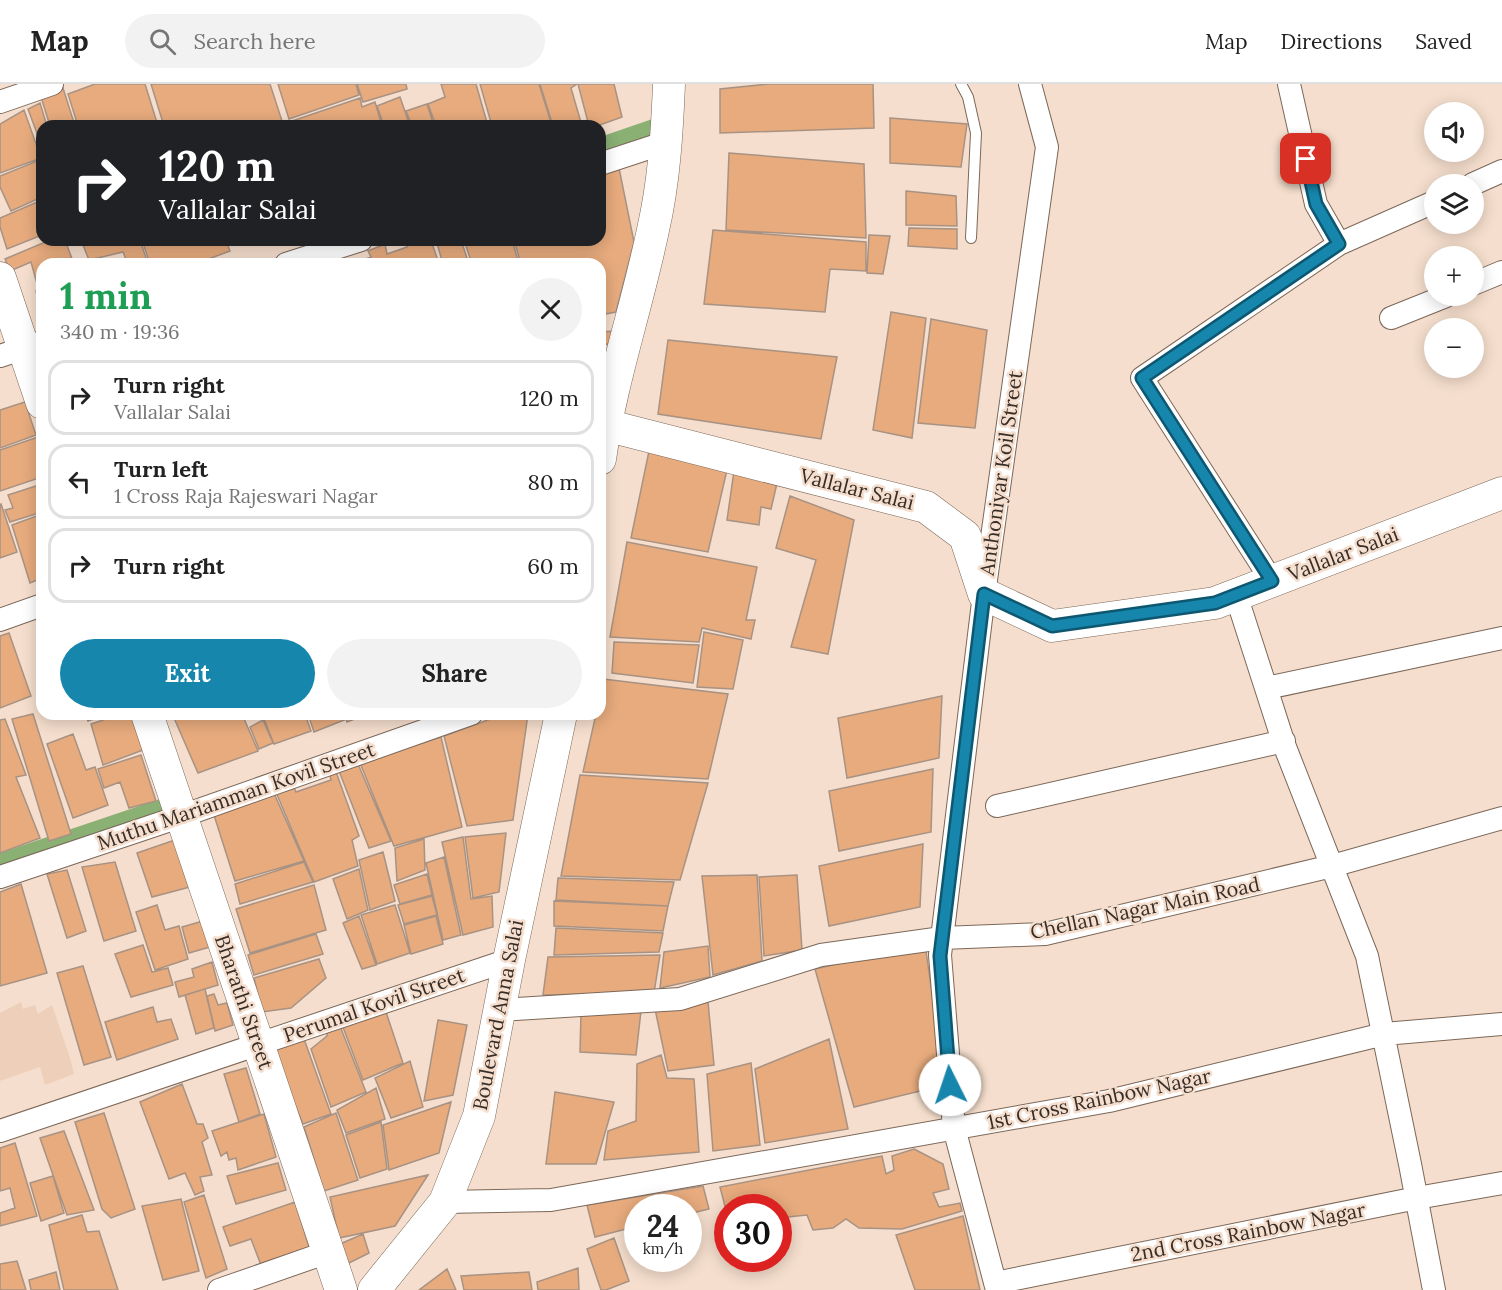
<!DOCTYPE html>
<meta charset="utf-8">
<style>
:root{--surface:#fff;--page:#f2f2f2;--text:#222;--muted:#767676;--line:#e0e0e0;--accent:#1686ac}
body{margin:0;font-family:Lora,serif;background:var(--page);color:var(--text);height:100vh;display:flex;flex-direction:column;font-size:22px;white-space:nowrap}
*{box-sizing:border-box;margin:0}
p{font-size:20px;color:var(--muted)}
.icon{flex:none;width:33px;height:33px;fill:none;stroke:currentColor;stroke-width:2;stroke-linecap:round;stroke-linejoin:round}
.map{position:relative;flex:1;overflow:hidden}
.drawer{position:absolute;left:36px;top:174px;width:570px;height:462px;display:flex;flex-direction:column;background:var(--surface);border-radius:18px;box-shadow:0 3px 15px #0003}
.drawer>*{flex:none}
.banner{position:absolute;left:36px;top:36px;width:570px;height:126px;border-radius:18px;box-shadow:0 3px 15px #0003;background:#202124;color:#fff;overflow:hidden}
.fabs{position:absolute;left:1424px;top:18px;display:grid;gap:12px}
.fabs a{display:grid;place-items:center;width:60px;height:60px;border-radius:50%;background:var(--surface);box-shadow:0 3px 15px #0003;font-size:30px}
.speed{position:absolute;left:624px;top:1110px;display:flex;gap:12px;font-size:30px;font-weight:700;text-align:center}
.speed>*{display:grid;place-content:center;width:78px;height:78px;border-radius:50%;background:var(--surface);box-shadow:0 3px 15px #0003;line-height:1}
.speed small{font-size:15px;font-weight:400}
.speed .limit{border:9px solid #d22;background:#fff;color:#111}
.pin{position:absolute;display:grid;place-items:center;width:51px;height:51px;color:#fff;margin:-26px;border-radius:12px;box-shadow:0 3px 9px #0006}
.me{position:absolute;width:66px;margin:-33px;rotate:356deg;stroke-linejoin:round;filter:drop-shadow(0 0 4px #0008)}
.turn{display:flex;align-items:center;gap:21px;height:126px;padding:0 24px;font-size:27px}
.turn .icon{width:78px;height:78px;stroke-width:2.5}
.turn b{display:block;font-size:42px;line-height:51px}
.round{display:grid;place-items:center;flex:none;width:63px;height:63px;border-radius:32px;background:var(--page)}
.overview{display:flex;align-items:center;justify-content:space-between;height:102px;padding:0 24px}
h1{font-size:36px;font-weight:800;line-height:45px;color:#1e9e55}
.cta{display:flex;gap:12px;margin-top:auto;padding:12px 24px}
.cta a{flex:1;height:69px;border-radius:36px;background:var(--accent);color:#fff;font-size:24px;font-weight:800;line-height:69px;text-align:center}
.cta a+a{background:var(--page);color:var(--text)}
ul{padding:0;list-style:none}
li{display:flex;align-items:center;gap:18px;height:75px;margin:0 12px 9px;padding:0 12px;border:3px solid var(--line);border-radius:18px}
li div{flex:1}
li b{display:block;font-size:22px}
li em{font-style:normal}
header{display:flex;align-items:center;gap:36px;box-sizing:border-box;height:84px;padding:0 30px;background:var(--surface);border-bottom:2px solid var(--line)}
header strong{font-size:28px}
nav{display:flex;gap:33px;margin-inline-start:auto;font-size:21px}
.search{width:420px;height:54px;background:var(--page);display:flex;align-items:center;gap:15px;box-sizing:border-box;padding:0 21px;border-radius:33px;color:var(--muted);font-size:22px}
.map>svg:first-child{display:block}
</style>
<header>
<strong>Map</strong>
<div class="search"><svg class="icon" aria-label="search" viewBox="0 0 24 24"><circle cx="10" cy="10" r="6"/><path d="M15 15l6 6"/></svg>Search here</div>
<nav><a>Map</a><a>Directions</a><a>Saved</a></nav>
</header>
<div class="map">
<svg width="1502" height="1206" viewBox="0 0 1502 1206">
<rect width="100%" height="100%" fill="#f5decd"/>
<path fill="#eed0ba" d="M21 918 23 925 35 921 38 930 52 921 70 974 74 990 45 1001 40 983 0 997V929Z"/>
<path fill="#8ab074" d="M664 31 663 57 600 77V53Z
M166 713 182 732 0 785V769Z"/>
<path fill="#e7ab7d" stroke="#a89283" stroke-width="1.5" d="M95 0H145L158 42H78L68 10Z
M151 0H270L282 37 270 42H164Z
M278 0H356L359 11 289 35Z
M357 0H406L407 5 363 18Z
M441 0H476L488 42H436L428 20 445 13Z
M480 0H539L552 42H492Z
M540 0H577L571 4 582 42H553Z
M578 0H614L622 33 597 42H589Z
M768 0H873L874 44 720 49V5Z
M63 4 75 42H50L41 13Z
M400 13 410 42H384L377 22Z
M360 14 362 23 375 18 382 42H290L289 38Z
M40 19 47 42H42V51L38 52 28 25Z
M427 20 434 42H412L406 27Z
M24 26 41 74 0 89V40Z
M890 34 967 40 961 83 890 79Z
M729 69 864 80 866 154 726 146Z
M42 75V113L11 127 0 103V92Z
M619 84 634 158 616 228 600 231V180H521L514 156H600V89Z
M906 107 956 112 957 142 906 141Z
M42 116V151L7 165 0 143V134Z
M909 144 957 145V165L908 162Z
M713 146 866 158V187L830 185 825 228 704 220Z
M869 151 890 152 883 190 867 189Z
M50 156H65L74 180H42V202L38 203 31 178 10 187 5 175Z
M81 156H140L148 180H128L123 168 89 176Z
M142 156H226L230 167 195 180H150Z
M405 156H431L439 180H353L371 173 368 167 385 160 387 170 407 163Z
M436 156H461L469 180H443Z
M464 156H512L519 180H472Z
M42 205V230L36 207Z
M891 228 926 234 912 354 873 346Z
M931 235 987 246 975 344 918 339Z
M614 247 612 258 600 263V248Z
M668 256 837 273 821 355 658 330Z
M606 267 601 297H600V269Z
M25 318 36 351 0 364V326Z
M38 353 42 364V393L0 407V366Z
M649 367 730 373 708 468 631 454Z
M734 387 778 395 771 425 761 423 759 441 727 436Z
M42 400V428L10 438 5 426 13 424 8 411Z
M790 412 854 436 828 570 791 563 816 476 776 464Z
M1 420 17 468 0 474V421Z
M42 430V494L30 499 12 441Z
M627 458 757 483 746 536H755L751 555 702 544 699 558 610 553Z
M704 548 743 556 733 605 697 603Z
M9 549 31 612 0 624V552Z
M614 558 699 561 693 599 612 589Z
M603 595 728 610 708 695 583 688 596 630H600V611Z
M942 612 939 674 847 694 838 634Z
M33 630 71 750 49 757 12 635Z
M85 630H107L88 637Z
M121 630H131L143 666 103 681 91 640Z
M183 630H242L258 667 198 689 174 634Z
M262 630H305L311 647 274 660Z
M308 630H341L344 636 314 648Z
M344 630H367L347 638Z
M504 630H528L513 736 467 742 444 652Z
M5 635 26 691 16 693 40 754 0 769V636Z
M263 636 273 659 259 665 250 643Z
M73 650 86 686 95 683 108 721 73 734 47 660Z
M441 653 462 743 394 762 360 679Z
M141 671 156 717 129 724 120 698 104 704 98 685Z
M358 680 391 757 369 764 339 687Z
M335 685 359 752 352 756 358 782 314 798 275 706 292 699 296 708 331 696 329 687Z
M933 685 931 748 839 767 829 707Z
M580 691 708 699 680 796 561 792Z
M273 707 304 777 235 797 213 728Z
M506 749 499 808 473 814 465 753Z
M463 753 471 815 492 812 493 843 463 851 442 758Z
M424 755 425 786 397 797 395 764Z
M175 756 190 803 152 813 137 769Z
M923 760 920 823 829 842 819 782Z
M383 768 395 817 370 826 359 776Z
M444 773 461 851 443 856 426 779Z
M115 778 136 847 104 857 82 783Z
M304 778 313 798 240 820 235 800Z
M359 785 368 826 347 835 333 795Z
M67 786 86 847 67 854 47 790Z
M427 790 432 811 400 820 394 801Z
M757 791 762 877 713 891 702 792Z
M797 791 802 866 764 872 759 793Z
M558 794 674 798 668 822 556 816Z
M21 800 47 889 0 902V808Z
M314 801 326 846 250 869 236 825Z
M432 812 437 831 404 840 398 821Z
M554 817 668 822 663 847 554 842Z
M157 821 165 846 179 842 188 875 155 886 136 828Z
M395 821 410 869 377 880 361 831Z
M359 832 376 881 362 885 343 839Z
M436 832 443 860 411 870 404 841Z
M203 837 210 863 189 869 182 843Z
M556 844 663 849 659 868 554 871Z
M316 850 323 870 254 891 248 871Z
M925 860 945 1001 854 1023 815 885Z
M143 861 152 888 168 884 173 901 131 913 115 870Z
M708 862 710 893 660 904 664 868Z
M660 871 654 909 543 911 548 873Z
M319 875 326 894 291 924 262 928 254 894Z
M212 878 218 901 179 913 175 898 194 893 192 885Z
M83 882 111 973 84 981 57 889Z
M205 905 214 944 196 950 185 911Z
M214 910 218 921 227 919 233 941 215 947 207 912Z
M708 918 714 981 668 987 655 925Z
M384 922 403 979 363 996 341 938Z
M153 923 157 938 171 935 178 955 117 976 105 938Z
M641 927 636 971 580 968 581 928Z
M438 936 467 941 453 1011 424 1017Z
M340 942 366 1008 331 1023 311 965 327 952V947Z
M304 955 331 1030 303 1040 272 966Z
M829 955 848 1045 765 1059 755 985Z
M661 971 667 994 694 995 699 1068 604 1076 608 1047 636 1037 637 980Z
M410 977 423 1023 391 1034 375 994Z
M751 979 760 1061 713 1067 707 990Z
M246 984 260 1030 239 1038 224 990Z
M182 1000 197 1040H203L208 1054 202 1058 212 1091 200 1093 204 1107 195 1111 185 1089 169 1095 140 1018Z
M376 1004 385 1035 346 1049 337 1026Z
M555 1008 614 1018 596 1080H546Z
M451 1018 439 1069 389 1086 383 1041Z
M104 1029 135 1125 111 1134 102 1125 75 1038Z
M336 1029 358 1096 324 1107 304 1043Z
M264 1030 276 1073 238 1086 236 1074 229 1076 227 1068 221 1072 212 1047Z
M381 1038 387 1085 360 1094 346 1051Z
M64 1047 94 1126 67 1131 40 1054Z
M15 1059 37 1132 0 1142V1129L15 1124 10 1104 0 1107V1064Z
M914 1065 943 1080 949 1105 933 1109 939 1123 960 1119 962 1127 902 1145 859 1144 846 1135 833 1144 813 1146 807 1131 778 1134V1124H728V1134L720 1103 882 1072 886 1090 894 1086 892 1072Z
M278 1079 286 1106 236 1120 227 1092Z
M428 1091 395 1142 339 1154 330 1113Z
M53 1092 64 1129 41 1137 30 1099Z
M703 1102 709 1125 688 1130V1124H638V1142L595 1153 587 1121Z
M204 1111 227 1185 206 1194 184 1118Z
M181 1115 199 1187 163 1196 142 1122Z
M295 1118 309 1163 261 1181 251 1155 230 1162 223 1143Z
M82 1131 87 1148 99 1147 118 1206H64L49 1141Z
M963 1132 980 1206H915L896 1151Z
M363 1150 369 1169 349 1179 340 1160Z
M614 1154 629 1197 606 1206H601L587 1165Z
M17 1177 26 1206H0V1180Z
M578 1184 579 1206H538L537 1198Z
M447 1185 456 1206H419Z
M56 1188 60 1206H31L29 1196Z
M529 1188 532 1206H464L461 1192Z"/>
<g fill="none" stroke-linecap="round" stroke-linejoin="round">
<defs>
<path id="lane" d="M961 0 968 13 976 49 971 154"/>
<path id="street" d="M1289 0 1316 120 1339 160
M0 18 52 0
M600 80 667 58
M1473 100 1502 87
M286 180 361 156
M1473 200 1502 188
M1391 234 1446 212
M0 272 42 258
M1272 497 1142 294 1339 160 1434 118
M1236 511 1285 663 1367 872 1410 1080 1434 1206
M0 536 42 521
M1267 604 1502 554
M997 722 1284 657
M0 793 182 732 471 630
M499 926 680 915 821 871 942 854 1045 850 1332 782 1502 734
M0 1047 509 876
M445 1118 551 1116 1109 1017 1384 950 1502 940
M995 1199 1417 1114 1502 1099
M219 1206 328 1168
M997 1206 954 1044 940 871 984 510 1047 63 1030 0"/>
<path id="secondary" d="M0 194 42 319
M605 341 926 423 965 452 984 510 1052 542 1215 519 1502 409
M600 375C611 297 637 223 653 146 664 98 667 49 669 0
M147 630 341 1206
M374 1206 445 1118 479 1032 509 876 561 630"/>
</defs>
<use href="#lane" stroke="#7c6859" stroke-width="12"/>
<use href="#street" stroke="#7c6859" stroke-width="24"/>
<use href="#secondary" stroke="#7c6859" stroke-width="33"/>
<use href="#lane" stroke="#fff" stroke-width="10"/>
<use href="#street" stroke="#fff" stroke-width="22"/>
<use href="#secondary" stroke="#fff" stroke-width="32"/>
</g>
<g fill="none" stroke-linecap="round" stroke-linejoin="round">
<defs>
<path id="route" d="M950 1001 940 872 984 510 1052 542 1215 519 1272 497 1142 294 1339 160 1316 120 1306 75"/>
</defs>
<use href="#route" stroke="#0e5770" stroke-width="15"/>
<use href="#route" stroke="#1686ac" stroke-width="10"/>
</g>
<g text-anchor="middle" stroke-width="5" stroke-linejoin="round" paint-order="stroke">
<g font-size="20" fill="#372e28" stroke="#f5decd">
<text transform="translate(1001 389) rotate(-82)" y="7">Anthoniyar Koil Street</text>
<text transform="translate(857 405) rotate(14)" y="7">Vallalar Salai</text>
<text transform="translate(1343 470) rotate(-21)" y="7">Vallalar Salai</text>
<text transform="translate(236 712) rotate(-19)" y="7">Muthu Mariamman Kovil Street</text>
<text transform="translate(1145 824) rotate(-12)" y="7">Chellan Nagar Main Road</text>
<text transform="translate(244 918) rotate(71)" y="7">Bharathi Street</text>
<text transform="translate(374 921) rotate(-19)" y="7">Perumal Kovil Street</text>
<text transform="translate(498 931) rotate(-79)" y="7">Boulevard Anna Salai</text>
<text transform="translate(1099 1015) rotate(-12)" y="7">1st Cross Rainbow Nagar</text>
<text transform="translate(1248 1148) rotate(-11)" y="7">2nd Cross Rainbow Nagar</text>
</g>
</g>
</svg>
<div class="fabs">
<a><svg class="icon" aria-label="sound" viewBox="0 0 24 24"><path d="M4 9h4l5-4v14l-5-4H4zM17 9q2 3 0 6"/></svg></a>
<a><svg class="icon" aria-label="layers" viewBox="0 0 24 24"><path d="M12 4l9 5-9 5-9-5zM3 14l9 5 9-5"/></svg></a>
<a>+</a>
<a>−</a>
</div>
<div class="speed"><div>24<small>km/h</small></div><div class="limit">30</div></div>
<div class="pin" style="left:1306px;top:75px;background:#d93025"><svg class="icon" aria-label="arrive" viewBox="0 0 24 24"><path d="M6 21V4h12l-3 4 3 4H6"/></svg></div>
<svg class="me" style="left:950px;top:1001px" viewBox="-20 -20 40 40"><circle r="19" fill="#fff"/><path d="M0-13L10 11 0 6-10 11z" fill="#1686ac"/></svg>
<div class="banner">
<div class="turn"><svg class="icon" aria-label="right" viewBox="0 0 24 24"><path d="M7 20v-9h11M14 6l5 5-5 5"/></svg><div><b>120 m</b>Vallalar Salai</div></div>
</div>
<section class="drawer">
<div class="overview"><div><h1>1 min</h1><p>340 m · 19:36</p></div><a class="round"><svg class="icon" aria-label="close" viewBox="0 0 24 24"><path d="M6 6l12 12M18 6L6 18"/></svg></a></div>
<ul>
<li><svg class="icon" aria-label="right" viewBox="0 0 24 24"><path d="M7 20v-9h11M14 6l5 5-5 5"/></svg><div><b>Turn right</b><p>Vallalar Salai</p></div><em>120 m</em></li>
<li><svg class="icon" aria-label="left" viewBox="0 0 24 24"><path d="M17 20v-9H6M10 6l-5 5 5 5"/></svg><div><b>Turn left</b><p>1 Cross Raja Rajeswari Nagar</p></div><em>80 m</em></li>
<li><svg class="icon" aria-label="right" viewBox="0 0 24 24"><path d="M7 20v-9h11M14 6l5 5-5 5"/></svg><div><b>Turn right</b></div><em>60 m</em></li>
</ul>
<div class="cta"><a>Exit</a><a>Share</a></div>
</section>
</div>
